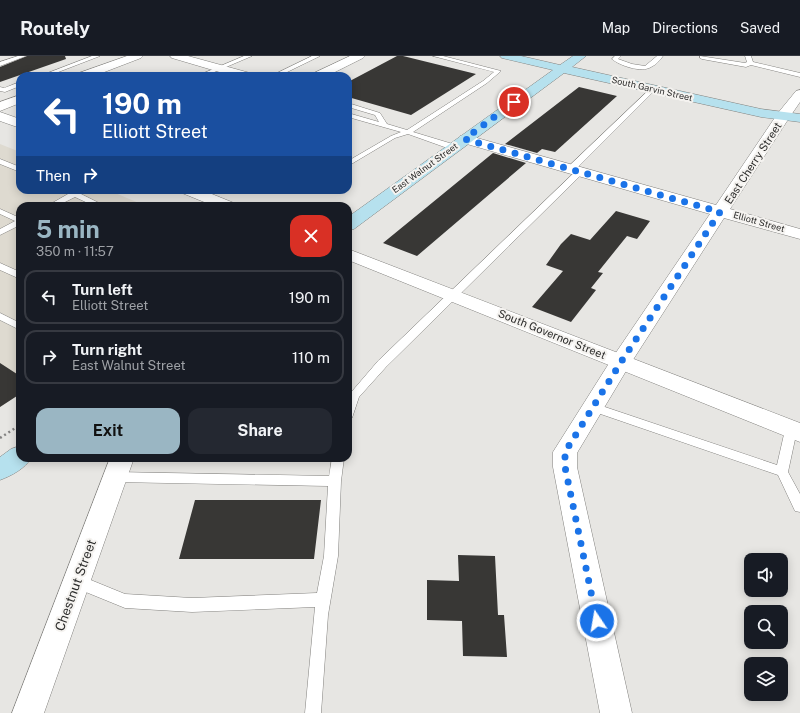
<!DOCTYPE html>
<meta charset="utf-8">
<style>
:root{--surface:#171b24;--page:#242831;--text:#f1f3f6;--muted:#9ea1a6;--line:#363941;--accent:#9ab6c3}
body{margin:0;font-family:"Public Sans",sans-serif;background:var(--page);color:var(--text);height:100vh;display:flex;flex-direction:column;font-size:15px;white-space:nowrap}
*{box-sizing:border-box;margin:0}
p{font-size:13px;color:var(--muted)}
.icon{flex:none;width:22px;height:22px;fill:none;stroke:currentColor;stroke-width:2;stroke-linecap:round;stroke-linejoin:round}
.map{position:relative;flex:1;overflow:hidden}
.side{position:absolute;left:16px;top:146px;width:336px;height:260px;display:flex;flex-direction:column;background:var(--surface);border-radius:12px;box-shadow:0 2px 10px #0003}
.side>*{flex:none}
.hud{position:absolute;left:16px;top:16px;width:336px;height:122px;border-radius:12px;box-shadow:0 2px 10px #0003;background:#1a4fa0;color:#fff;overflow:hidden}
.fabs{position:absolute;left:744px;top:497px;display:grid;gap:8px}
.fabs a{display:grid;place-items:center;width:44px;height:44px;border-radius:8px;background:var(--surface);box-shadow:0 2px 10px #0003;font-size:20px}
.pin{position:absolute;display:grid;place-items:center;width:34px;height:34px;color:#fff;margin:-17px;border:2px solid #fff;border-radius:50%;box-shadow:0 1px 4px #0007}
.me{position:absolute;width:44px;margin:-22px;rotate:348deg;stroke-linejoin:round;filter:drop-shadow(0 0 3px #0008)}
.turn{display:flex;align-items:center;gap:14px;height:84px;padding:0 20px;font-size:18px}
.turn .icon{width:52px;height:52px;stroke-width:2.5}
.turn b{display:block;font-size:28px;line-height:34px}
.then{display:flex;align-items:center;height:38px;padding:0 20px;background:#0003;gap:8px;font-size:15px}
.round{display:grid;place-items:center;flex:none;width:42px;height:42px;border-radius:12px;background:var(--page)}
.overview{display:flex;align-items:center;justify-content:space-between;height:68px;padding:0 20px}
h1{font-size:24px;font-weight:700;line-height:30px;color:var(--accent)}
.action{display:flex;gap:8px;margin-top:auto;padding:8px 20px}
.action a{flex:1;height:46px;border-radius:12px;background:var(--accent);color:#111;font-size:16px;font-weight:700;line-height:46px;text-align:center}
.action a+a{background:var(--page);color:var(--text)}
ul{padding:0;list-style:none}
li{display:flex;align-items:center;gap:12px;height:54px;margin:0 8px 6px;padding:0 12px;border:2px solid var(--line);border-radius:12px}
li div{flex:1}
li b{display:block;font-size:15px}
li em{font-style:normal}
header{display:flex;align-items:center;gap:24px;box-sizing:border-box;height:56px;padding:0 20px;background:var(--surface);border-bottom:1px solid var(--line)}
header strong{font-size:19px}
nav{display:flex;gap:22px;margin-inline-start:auto;font-size:14px}
.map>svg:first-child{display:block}
</style>
<header>
<strong>Routely</strong>
<nav><a>Map</a><a>Directions</a><a>Saved</a></nav>
</header>
<div class="map">
<svg width="800" height="657" viewBox="0 0 800 657">
<rect width="100%" height="100%" fill="#e7e6e3"/>
<path fill="#dedad0" d="M0 88 20 96V134H108L146 150H20V337L0 351Z"/>
<path fill="#383735" d="M27 0H65L66 3 0 26V11Z
M397 0H403L476 18 411 59 348 41V26Z
M579 31 617 40 555 96 542 93 537 97 505 88Z
M493 97 526 107 417 200 383 187Z
M616 155 650 165 637 183 627 180 598 216 603 217 591 232 596 234 571 266 532 251 563 215 546 209 561 188 571 178 590 184Z
M0 307 20 320V338L0 351Z
M195 444H321L314 503H179Z
M458 499 495 500 498 559H504L507 601 463 600 462 565 427 564V524L459 525Z"/>
<g fill="none" stroke-linecap="round" stroke-linejoin="round">
<defs>
<path id="service" d="M18 0H26L0 10V6Z
M92 0H100L48 20H40Z
M244 0H252L205 20H197Z
M312 0H320L279 20H271Z
M433 0H443L501 15 487 27 413 76 456 89V93H450L408 78 395 82 348 110V105L391 80 401 76 348 61V57L379 66 375 59 348 51V47L380 57 387 68 407 74 483 25 494 16Z
M615 0H621L618 3 632 8 645 10 657 0H663C660 4 656 9 651 11 642 17 620 10 612 3Z
M700 0 745 7 747 6 745 0H751L753 6 800 17V21L751 9 746 11 702 3 700 2Z
M20 26V30L5 36 0 35V31L4 32Z
M651 32 656 33 574 115H568V111Z
M0 103 20 111V116L0 108Z
M577 114H580L584 116 386 311 359 341 352 362 348 363V340L378 305Z
M61 134H82L83 136 81 138 105 150H94L75 141 57 150H47L68 138Z
M0 153 20 162V169L0 179V173L15 165 0 158Z
M0 207 20 216V223L0 214Z
M0 257 20 267V274L0 264Z
M593 347 777 409 785 374 787 371 791 370 795 371 797 374 788 416 800 438V456L795 455 778 419 589 354 587 351 589 348Z
M332 402H344L341 425 338 500 328 559 321 657H305L315 551 192 556 125 552 71 530 69 525 71 520 76 518 125 538 192 542 317 537 324 500 328 430 115 426 111 425 109 421 111 417 115 416 329 420Z"/>
<path id="minor" d="M127 0H143L141 2 94 20H77L79 17Z
M170 0H188L250 17 252 20H233L172 2Z
M350 0H365L363 2 327 20H312L314 17Z
M800 34V46L789 62 730 153 800 173V183L724 162 629 310 577 397V411L632 657H600L553 411V396L613 301 710 158 460 86 458 83 460 80 465 79 470 80 716 149 778 57 796 35Z
M20 39V47L0 55V46Z
M110 402H134L44 657H12Z"/>
<path id="tertiary" d="M0 56 20 63V72L0 65Z
M180 134H202L234 147 236 150H214L182 137Z
M348 193 800 367V386L348 204Z"/>
<path id="secondary" d="M500 0H521L560 9 573 0H586L572 11 761 53 800 58V66L761 61 564 17 354 173 348 174V161L553 14 502 2Z
M20 390V402H31C26 412 11 420 0 424V401L11 393Z"/>
</defs>
<use href="#service" stroke="#82817e" stroke-width="1"/>
<use href="#minor" stroke="#82817e" stroke-width="1"/>
<use href="#tertiary" stroke="#82817e" stroke-width="1"/>
<use href="#secondary" stroke="#82817e" stroke-width="1"/>
<path stroke="#828180" stroke-width="2.5" stroke-dasharray="2 3" stroke-linecap="butt" d="M0 382 20 369"/>
<use href="#service" fill="#fff" fill-rule="evenodd"/>
<use href="#minor" fill="#fff" fill-rule="evenodd"/>
<use href="#tertiary" fill="#fff" fill-rule="evenodd"/>
<use href="#secondary" fill="#b6e1ee" fill-rule="evenodd"/>
</g>
<g fill="none" stroke-linecap="round" stroke-linejoin="round">
<path stroke="#1a73e8" stroke-width="7" stroke-dasharray="0 12.6" d="M514 46 465 83 720 156 621 306 565 396V411L597 565"/>
</g>
<g text-anchor="middle" stroke-width="4" stroke-linejoin="round" paint-order="stroke">
<g font-size="9" fill="#2d2d2c" stroke="#f5f3f0">
<text transform="translate(652 33) rotate(13)" y="3">South Garvin Street</text>
<text transform="translate(425 112) rotate(-36)" y="3">East Walnut Street</text>
<text transform="translate(759 166) rotate(16)" y="3">Elliott Street</text>
</g>
<g font-size="11" fill="#2d2d2c" stroke="#f5f3f0">
<text transform="translate(753 107) rotate(-57)" y="4">East Cherry Street</text>
<text transform="translate(552 278) rotate(22)" y="4">South Governor Street</text>
</g>
<g font-size="13" fill="#2d2d2c" stroke="#f5f3f0">
<text transform="translate(75 529) rotate(-70)" y="5">Chestnut Street</text>
</g>
</g>
</svg>
<div class="fabs">
<a><svg class="icon" aria-label="sound" viewBox="0 0 24 24"><path d="M4 9h4l5-4v14l-5-4H4zM17 9q2 3 0 6"/></svg></a>
<a><svg class="icon" aria-label="search" viewBox="0 0 24 24"><circle cx="10" cy="10" r="6"/><path d="M15 15l6 6"/></svg></a>
<a><svg class="icon" aria-label="layers" viewBox="0 0 24 24"><path d="M12 4l9 5-9 5-9-5zM3 14l9 5 9-5"/></svg></a>
</div>
<div class="pin" style="left:514px;top:46px;background:#d93025"><svg class="icon" aria-label="arrive" viewBox="0 0 24 24"><path d="M6 21V4h12l-3 4 3 4H6"/></svg></div>
<svg class="me" style="left:597px;top:565px" viewBox="-20 -20 40 40"><circle r="17" fill="#1a73e8" stroke="#fff" stroke-width="3"/><path d="M0-11L8 9 0 5-8 9z" fill="#fff"/></svg>
<div class="hud">
<div class="turn"><svg class="icon" aria-label="left" viewBox="0 0 24 24"><path d="M17 20v-9H6M10 6l-5 5 5 5"/></svg><div><b>190 m</b>Elliott Street</div></div>
<div class="then">Then<svg class="icon" aria-label="right" viewBox="0 0 24 24"><path d="M7 20v-9h11M14 6l5 5-5 5"/></svg></div>
</div>
<section class="side">
<div class="overview"><div><h1>5 min</h1><p>350 m · 11:57</p></div><a class="round" style="background:#d93025;color:#fff"><svg class="icon" aria-label="close" viewBox="0 0 24 24"><path d="M6 6l12 12M18 6L6 18"/></svg></a></div>
<ul>
<li><svg class="icon" aria-label="left" viewBox="0 0 24 24"><path d="M17 20v-9H6M10 6l-5 5 5 5"/></svg><div><b>Turn left</b><p>Elliott Street</p></div><em>190 m</em></li>
<li><svg class="icon" aria-label="right" viewBox="0 0 24 24"><path d="M7 20v-9h11M14 6l5 5-5 5"/></svg><div><b>Turn right</b><p>East Walnut Street</p></div><em>110 m</em></li>
</ul>
<div class="action"><a>Exit</a><a>Share</a></div>
</section>
</div>
